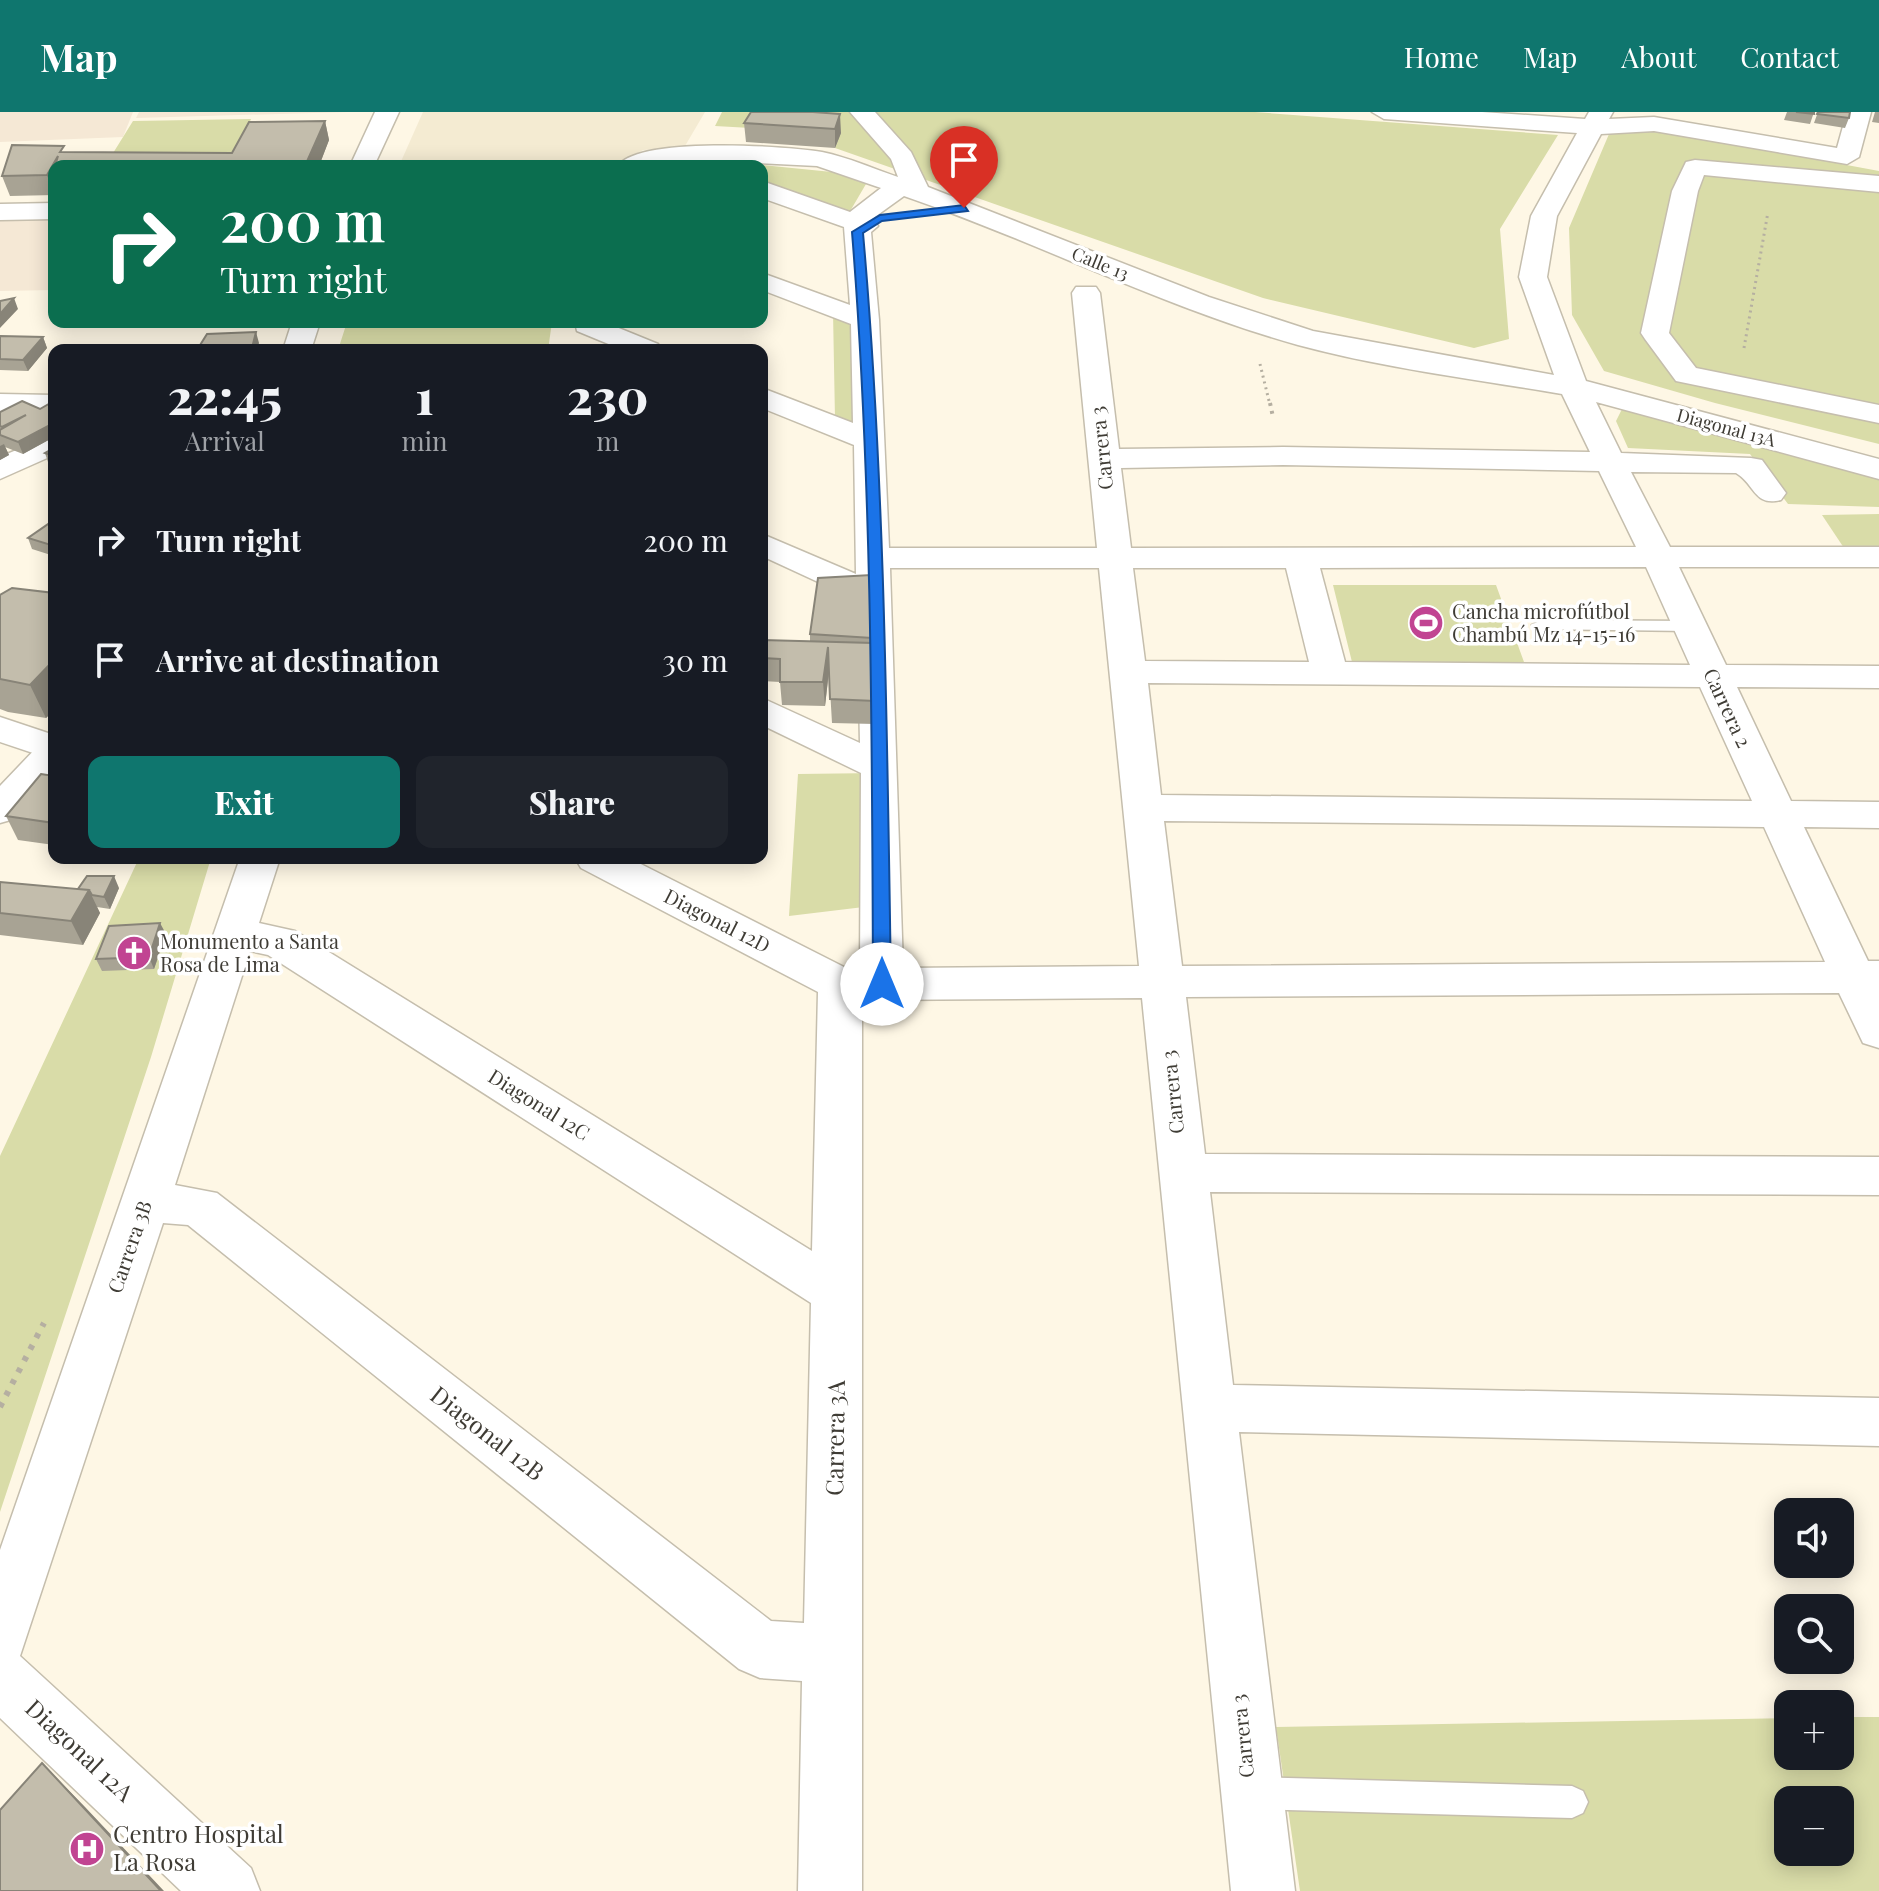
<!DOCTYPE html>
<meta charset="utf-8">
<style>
:root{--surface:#171b24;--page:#20242c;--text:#f1f3f6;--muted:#9ea1a6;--accent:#0f766e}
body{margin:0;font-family:"Playfair Display",serif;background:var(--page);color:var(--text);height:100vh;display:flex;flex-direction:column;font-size:30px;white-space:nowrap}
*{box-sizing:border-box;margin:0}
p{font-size:26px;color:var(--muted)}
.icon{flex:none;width:44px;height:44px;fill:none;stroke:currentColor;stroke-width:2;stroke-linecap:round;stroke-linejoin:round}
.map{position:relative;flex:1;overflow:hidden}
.panel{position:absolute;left:48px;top:232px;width:720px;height:520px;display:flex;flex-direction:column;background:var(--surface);border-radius:16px;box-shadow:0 4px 20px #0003}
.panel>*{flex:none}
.top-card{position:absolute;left:48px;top:48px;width:720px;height:168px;border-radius:16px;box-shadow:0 4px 20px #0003;background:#0b6e4f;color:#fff;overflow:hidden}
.controls{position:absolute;left:1774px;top:1386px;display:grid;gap:16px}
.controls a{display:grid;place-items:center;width:80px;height:80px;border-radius:16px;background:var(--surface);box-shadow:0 4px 20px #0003;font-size:40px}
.pin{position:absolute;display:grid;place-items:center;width:68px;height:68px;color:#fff;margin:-82px -34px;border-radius:50% 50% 50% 0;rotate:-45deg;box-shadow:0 0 8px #0007}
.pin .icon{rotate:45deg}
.me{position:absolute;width:88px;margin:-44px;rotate:0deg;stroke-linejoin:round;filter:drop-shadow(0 0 6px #0008)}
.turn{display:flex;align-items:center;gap:28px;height:168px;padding:0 40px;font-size:36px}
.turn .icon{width:104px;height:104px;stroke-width:2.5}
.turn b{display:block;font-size:56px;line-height:68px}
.eta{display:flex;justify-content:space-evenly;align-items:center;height:136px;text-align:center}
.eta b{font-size:48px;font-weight:800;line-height:56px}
.primary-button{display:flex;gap:16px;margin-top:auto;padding:16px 40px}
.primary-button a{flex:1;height:92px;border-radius:16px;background:var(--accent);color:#fff;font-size:32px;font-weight:800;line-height:92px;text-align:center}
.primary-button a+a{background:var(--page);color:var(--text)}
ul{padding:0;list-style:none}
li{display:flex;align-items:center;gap:24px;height:120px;padding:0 40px}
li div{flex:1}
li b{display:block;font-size:30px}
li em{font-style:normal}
header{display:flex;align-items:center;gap:48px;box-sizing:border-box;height:112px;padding:0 40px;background:var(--accent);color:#fff}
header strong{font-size:38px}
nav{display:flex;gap:44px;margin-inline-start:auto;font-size:28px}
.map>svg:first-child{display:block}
</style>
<header>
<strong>Map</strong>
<nav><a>Home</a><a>Map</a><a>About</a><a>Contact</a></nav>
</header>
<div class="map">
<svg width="1879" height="1779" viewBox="0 0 1879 1779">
<rect width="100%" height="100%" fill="#fef7e5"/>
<path fill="#f4ebd2" d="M423 0H705L685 34 643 38 612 54H399Z"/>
<path fill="#f5e8d5" d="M0 0H133L123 25 0 30Z
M139 0H348L136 6Z
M54 102V178L0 179V104Z"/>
<path fill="#d9dca8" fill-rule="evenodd" d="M722 0H1255L1558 23 1500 117 1509 227 1474 236 1263 186 835 36 840 21 715 14Z
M251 7 231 54H105L133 9Z
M1612 15 1659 18 1879 59V332L1715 291 1604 259 1572 203 1569 116Z
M714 48 832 60 866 72 849 101 762 71V54H711L698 50Z
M833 200 859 211 863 317 835 307Z
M347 210H552L548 238H338Z
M1623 295 1879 357V395L1788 392 1750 342 1628 336 1616 309Z
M1879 402V442H1848L1822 403Z
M1333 473H1496L1524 550H1352Z
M878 661 872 794 789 804 798 662Z
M139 746H211L151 945 0 1400V1044Z
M1840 1605H1879V1779H1300L1276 1615 1788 1606V1644H1840ZM1788 1688H1840V1740H1788Z"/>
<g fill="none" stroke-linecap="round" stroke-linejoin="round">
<defs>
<path id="lane" d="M1541 508 1689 509 1698 514 1689 519 1535 517 1532 513Z
M1255 1665 1572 1674 1583 1679 1588 1690 1583 1701 1572 1706 1255 1697 1244 1692 1239 1681 1244 1670Z"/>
<path id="street" d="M850 0H875L911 40 928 75 1209 185 1313 219 1554 263 1519 165 1531 104 1577 21 1384 7 1372 0H1482L1585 7 1589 0H1613L1609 7 1654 5 1837 36 1847 0H1871L1859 45 1847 52 1654 19 1601 22 1557 104 1547 165 1586 269 1879 347V367L1596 290 1621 341 1751 346 1762 348 1786 381 1781 388C1754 395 1755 372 1736 361L1631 360 1670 435H1879V455H1679L1726 553 1879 554V576L1737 575 1791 689 1879 690V716L1804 715 1868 849H1879V936L1863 931 1839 881 1186 885 1205 1042 1879 1045V1083L1210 1080 1233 1273 1879 1286V1334L1239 1320 1295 1779H1231L1142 886 862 888V1779H798L802 1569 760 1566 739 1557 188 1113 163 1111 20 1544 251 1756 260 1779H181L0 1606V1438L240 746H280L259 811 295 819 812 1139 818 880 581 756 575 746H629L846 856H860L861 661 762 613V586L860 631 857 488 762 444V422L856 462 854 333 762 296V276L853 311 851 212 762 178V161L850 193 844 115 762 86V69L850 100 881 76 817 54 699 48 618 54C638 24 787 34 822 40 848 45 874 57 898 65L891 47ZM904 84C1036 129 1162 195 1298 233 1383 256 1474 267 1562 282L1590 340 1283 335 1119 337 1100 181 1096 175H1076L1072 181 1097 436H889L879 208 871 120 878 114 872 107ZM1283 353 1599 359 1636 435 1131 436 1121 356ZM1646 455 1690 553 1345 550 1320 456ZM890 456H1099L1139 854 903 856ZM1133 456H1286L1309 550 1145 549ZM1148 571 1700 575 1752 689 1161 683ZM1164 709 1764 715 1825 850 1182 854ZM250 839 268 843 811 1191 804 1511 771 1509 217 1081 175 1073Z
M1695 48 1879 64V80L1704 63 1698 79 1669 221 1696 256 1879 293V311L1676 269 1645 227 1641 221 1672 79 1686 50Z
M54 91V107L0 108V92Z
M575 210H604L658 232 662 238H623L577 219Z
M0 282 54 283V301L0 300Z
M54 322V343L0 367V345Z
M0 605 54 623V648L0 630Z"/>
<path id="secondary" d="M375 0H399L374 54H350Z
M292 210H320L311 238H283Z
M54 629V664L14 707 0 711V674L40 632Z"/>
</defs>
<use href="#lane" stroke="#c5bead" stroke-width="3"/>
<use href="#street" stroke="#c5bead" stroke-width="3"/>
<use href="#secondary" stroke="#c5bead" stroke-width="3"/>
<path stroke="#b5afa1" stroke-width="3" stroke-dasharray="2 4" stroke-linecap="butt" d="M1744 236 1768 100
M1260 252 1270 293"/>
<path stroke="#b5afa1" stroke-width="4" stroke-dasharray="3 5" stroke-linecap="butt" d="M1270 291 1273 305"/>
<path stroke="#b5afa1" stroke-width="6" stroke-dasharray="5 8" stroke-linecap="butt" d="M0 1295 44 1211"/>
<use href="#lane" fill="#fff" fill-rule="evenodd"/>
<use href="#street" fill="#fff" fill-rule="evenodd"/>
<use href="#secondary" fill="#fff" fill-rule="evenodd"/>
</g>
<path fill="#a8a394" d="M813 0 841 21 835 36 746 30 744 11Z
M1787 0H1814L1810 12 1784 8Z
M1818 0 1849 6 1845 16 1814 11Z
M1875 0H1879V11L1872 10Z
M325 9 329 28 319 54H54V83L10 84 2 64 66 40 232 41Z
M160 210H262L261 212 162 216Z
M0 224 43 225 47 236 28 259 0 258Z
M54 289V325L23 342 5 335 9 343 0 348V300L40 297Z
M54 336V354L49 353 45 341Z
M54 408V444L32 437 28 426Z
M871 463 875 612 832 611 829 560 825 594 782 593 780 570 762 569V528L810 529V522Z
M54 481V598L46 606 8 600 0 597V483Z
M54 664V733L18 728 6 704Z
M0 770 78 777 119 776 110 797 97 795 100 801 83 833 0 823Z
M166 822 154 857 102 859 96 847Z"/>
<path fill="#888478" d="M840 2 841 21 835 36V17Z
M325 9 329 28 319 54H305Z
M58 44 61 54H54V83L47 63Z
M14 186 18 197 0 216V202Z
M256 220 259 231 257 238H252Z
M43 225 47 236 28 259 23 248Z
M54 311V325L23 342 18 330Z
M4 332 9 343 0 348V334Z
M828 535 829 558 825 594 823 570Z
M54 548V598L46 606 30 573Z
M114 764 119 776 110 797 104 785Z
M89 778 100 801 83 833 71 809Z
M160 811 166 822 154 857 149 845Z
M42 1651 85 1695 164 1779H161Z"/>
<path fill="#c3bdac" stroke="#888478" stroke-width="2" d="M751 0H813L840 2 835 17 744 11Z
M1796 0H1814V2Z
M1818 0H1850L1849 6 1817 2Z
M325 9 305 54H55L58 44 47 63 2 64 12 33 64 34 60 40 232 41 249 10Z
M14 186 0 202V189Z
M256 220 252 236 197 238 207 222Z
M0 224 43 225 23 248 0 247Z
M22 289 40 297 54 289V311L18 330 0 323V318L26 303 2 315 0 314V300Z
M54 336V344L45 341Z
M54 408V434L28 426Z
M871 463 872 526 810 522 818 466Z
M12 476 54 481V548L30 573 0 567V483Z
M762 528 873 531 875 589 830 587 828 535 823 570H780V547L762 546Z
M41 662 54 664V711L6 704Z
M87 764H114L104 785 92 783 89 778 78 777Z
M0 770 89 778 71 809 0 801Z
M160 811 149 845 96 847 109 814Z
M42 1651 161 1779H0V1698Z"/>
<path fill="#1a73e8" stroke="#114b97" stroke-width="2" d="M964 93 968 99 882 109 863 121C885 370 887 622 891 872L882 878 873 872C872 622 872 369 852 120L880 103Z"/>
<defs>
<symbol id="stadium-disc" viewBox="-11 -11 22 22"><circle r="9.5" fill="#c14492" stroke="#fff"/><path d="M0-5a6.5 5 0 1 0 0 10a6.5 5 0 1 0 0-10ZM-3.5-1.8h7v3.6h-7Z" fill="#fff"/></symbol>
<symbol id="church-disc" viewBox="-11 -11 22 22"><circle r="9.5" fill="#c14492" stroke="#fff"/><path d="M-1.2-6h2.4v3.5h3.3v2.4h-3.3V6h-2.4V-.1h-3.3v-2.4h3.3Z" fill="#fff"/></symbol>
<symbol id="hospital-disc" viewBox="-11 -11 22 22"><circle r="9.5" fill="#c14492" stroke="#fff"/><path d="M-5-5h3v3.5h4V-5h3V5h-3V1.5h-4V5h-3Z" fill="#fff"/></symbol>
</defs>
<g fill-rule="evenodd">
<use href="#stadium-disc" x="1406" y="491" width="40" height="40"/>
<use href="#church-disc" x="114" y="821" width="40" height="40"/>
<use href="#hospital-disc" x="67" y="1717" width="40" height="40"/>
</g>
<g text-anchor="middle" stroke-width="7" stroke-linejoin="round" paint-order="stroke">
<g font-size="18" fill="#3f3c35" stroke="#fff">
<text transform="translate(1100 152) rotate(22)" y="6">Calle 13</text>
<text transform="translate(1726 316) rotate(15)" y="6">Diagonal 13A</text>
</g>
<g font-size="20" fill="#3f3c35" stroke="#fff">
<text transform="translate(1102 336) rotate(-96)" y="7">Carrera 3</text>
<text transform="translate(1727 596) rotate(65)" y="7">Carrera 2</text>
<text transform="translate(717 809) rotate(27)" y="7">Diagonal 12D</text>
<text transform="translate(1173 980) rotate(-96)" y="7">Carrera 3</text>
<text transform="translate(539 993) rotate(32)" y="7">Diagonal 12C</text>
<text transform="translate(130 1135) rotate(-71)" y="7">Carrera 3B</text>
<text transform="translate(1243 1624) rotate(-96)" y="7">Carrera 3</text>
</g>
<g font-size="20" fill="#3f3c35" stroke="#fff" text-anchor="start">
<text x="1452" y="507">Cancha microfútbol<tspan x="1452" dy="23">Chambú Mz 14-15-16</tspan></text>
<text x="160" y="837">Monumento a Santa<tspan x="160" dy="23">Rosa de Lima</tspan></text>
</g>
<g font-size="24" fill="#3f3c35" stroke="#fff">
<text transform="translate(487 1322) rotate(38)" y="8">Diagonal 12B</text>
<text transform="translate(836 1326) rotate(-89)" y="8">Carrera 3A</text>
<text transform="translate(79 1639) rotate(43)" y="8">Diagonal 12A</text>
</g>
<g font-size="24" fill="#3f3c35" stroke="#fff" text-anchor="start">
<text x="113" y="1731">Centro Hospital<tspan x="113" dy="28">La Rosa</tspan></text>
</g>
</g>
</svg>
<div class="controls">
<a><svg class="icon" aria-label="sound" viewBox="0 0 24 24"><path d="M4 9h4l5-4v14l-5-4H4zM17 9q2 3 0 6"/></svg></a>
<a><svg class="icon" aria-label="search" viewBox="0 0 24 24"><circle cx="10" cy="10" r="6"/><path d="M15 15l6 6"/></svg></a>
<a>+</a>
<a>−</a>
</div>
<div class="pin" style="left:964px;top:96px;background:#d93025"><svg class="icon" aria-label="arrive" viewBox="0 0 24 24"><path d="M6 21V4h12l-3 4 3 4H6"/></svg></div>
<svg class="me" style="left:882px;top:872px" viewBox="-20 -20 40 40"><circle r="19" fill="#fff"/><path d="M0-13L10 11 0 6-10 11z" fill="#1a73e8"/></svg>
<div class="top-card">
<div class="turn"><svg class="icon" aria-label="right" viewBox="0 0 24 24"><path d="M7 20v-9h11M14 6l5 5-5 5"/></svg><div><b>200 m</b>Turn right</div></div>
</div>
<section class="panel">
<div class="eta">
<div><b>22:45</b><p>Arrival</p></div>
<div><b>1</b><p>min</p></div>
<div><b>230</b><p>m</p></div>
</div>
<ul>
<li><svg class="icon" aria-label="right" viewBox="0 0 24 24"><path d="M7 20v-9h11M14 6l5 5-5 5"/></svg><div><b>Turn right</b></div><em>200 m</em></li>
<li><svg class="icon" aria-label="arrive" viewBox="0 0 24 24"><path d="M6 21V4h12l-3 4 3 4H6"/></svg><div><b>Arrive at destination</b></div><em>30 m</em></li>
</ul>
<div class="primary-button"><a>Exit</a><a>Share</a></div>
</section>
</div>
